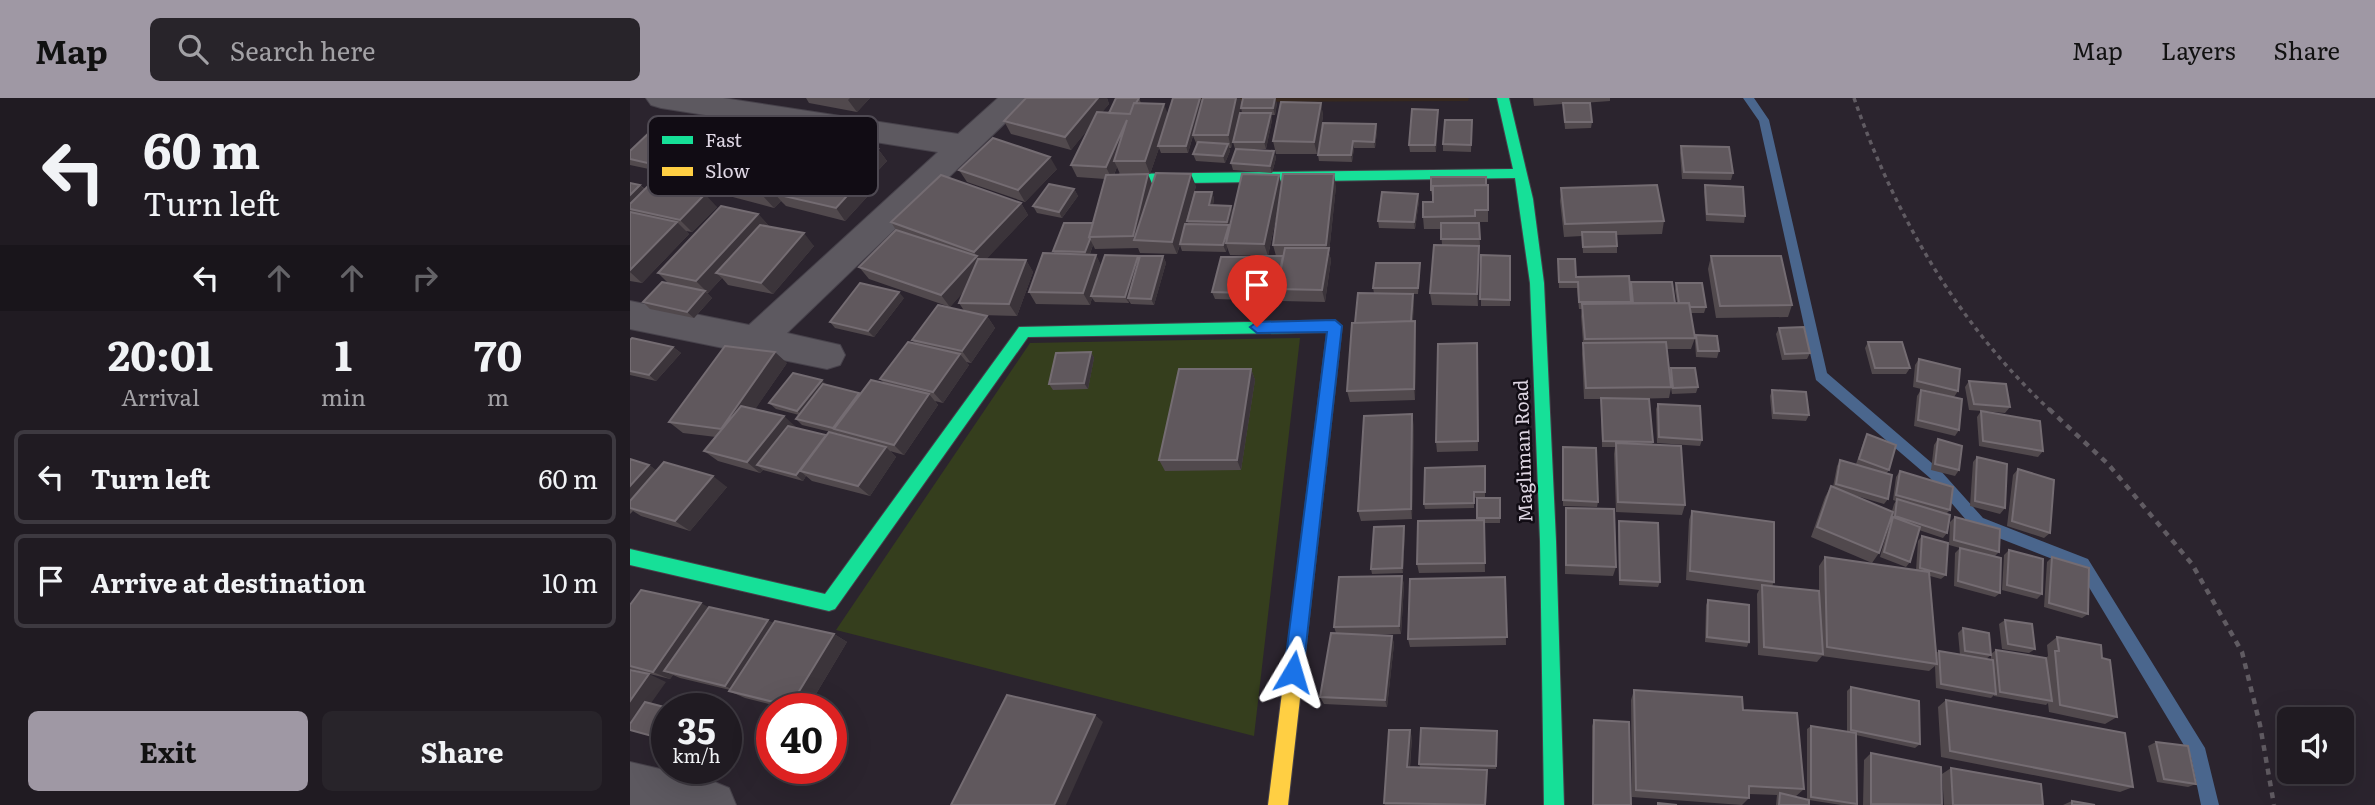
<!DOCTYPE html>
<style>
:root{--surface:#201b22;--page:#28242a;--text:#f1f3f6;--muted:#a2a1a5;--line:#3d3940;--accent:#9f98a4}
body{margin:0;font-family:Literata,serif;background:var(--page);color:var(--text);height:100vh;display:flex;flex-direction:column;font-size:26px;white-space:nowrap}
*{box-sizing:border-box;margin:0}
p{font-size:23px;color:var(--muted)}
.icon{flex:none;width:38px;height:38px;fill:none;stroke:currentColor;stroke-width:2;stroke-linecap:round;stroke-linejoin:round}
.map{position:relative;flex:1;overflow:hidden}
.panel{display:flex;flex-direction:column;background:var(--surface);width:630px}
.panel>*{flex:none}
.guide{background:#201b22;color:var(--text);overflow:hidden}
.controls{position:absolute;left:1647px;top:609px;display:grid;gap:14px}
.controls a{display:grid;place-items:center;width:77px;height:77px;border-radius:10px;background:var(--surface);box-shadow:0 7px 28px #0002,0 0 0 2px var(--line);font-size:35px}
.speed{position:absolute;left:21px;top:595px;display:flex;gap:14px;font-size:35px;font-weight:700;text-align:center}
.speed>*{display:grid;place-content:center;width:91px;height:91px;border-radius:50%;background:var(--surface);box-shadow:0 7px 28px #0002,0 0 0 2px var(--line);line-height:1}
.speed small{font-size:18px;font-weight:400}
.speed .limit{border:10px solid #d22;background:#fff;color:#111}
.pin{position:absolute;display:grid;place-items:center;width:60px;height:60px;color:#fff;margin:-72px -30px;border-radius:50% 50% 50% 0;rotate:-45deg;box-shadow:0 0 7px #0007}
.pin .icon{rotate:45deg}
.me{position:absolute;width:77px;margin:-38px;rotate:7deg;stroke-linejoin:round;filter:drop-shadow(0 0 5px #0008)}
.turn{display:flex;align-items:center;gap:24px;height:147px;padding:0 28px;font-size:32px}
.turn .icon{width:91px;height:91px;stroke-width:2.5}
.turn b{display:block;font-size:49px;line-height:60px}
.lanes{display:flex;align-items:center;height:66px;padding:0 28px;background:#0003;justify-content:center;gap:35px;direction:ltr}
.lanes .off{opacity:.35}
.eta{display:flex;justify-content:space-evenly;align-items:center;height:119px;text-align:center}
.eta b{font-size:42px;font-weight:700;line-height:49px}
.action{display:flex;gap:14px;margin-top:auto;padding:14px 28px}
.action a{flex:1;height:80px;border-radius:10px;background:var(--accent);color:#111;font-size:28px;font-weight:700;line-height:80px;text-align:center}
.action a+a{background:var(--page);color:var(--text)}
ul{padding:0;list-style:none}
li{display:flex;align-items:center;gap:21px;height:94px;margin:0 14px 10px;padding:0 14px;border:4px solid var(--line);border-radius:10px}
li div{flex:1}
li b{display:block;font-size:26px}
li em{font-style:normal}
header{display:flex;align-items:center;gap:42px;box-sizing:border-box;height:98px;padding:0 35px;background:var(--accent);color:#111}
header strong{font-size:33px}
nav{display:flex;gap:38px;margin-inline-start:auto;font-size:24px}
.search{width:490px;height:63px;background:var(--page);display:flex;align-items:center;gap:18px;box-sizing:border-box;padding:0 24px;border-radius:10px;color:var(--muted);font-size:26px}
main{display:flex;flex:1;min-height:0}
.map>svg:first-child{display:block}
</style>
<header>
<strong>Map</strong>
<div class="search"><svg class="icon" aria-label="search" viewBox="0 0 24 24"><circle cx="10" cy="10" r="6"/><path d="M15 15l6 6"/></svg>Search here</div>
<nav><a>Map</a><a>Layers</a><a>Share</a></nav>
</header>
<main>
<section class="panel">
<div class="guide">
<div class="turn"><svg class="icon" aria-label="left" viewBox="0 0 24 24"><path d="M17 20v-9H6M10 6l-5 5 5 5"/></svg><div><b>60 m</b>Turn left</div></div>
<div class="lanes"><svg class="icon" aria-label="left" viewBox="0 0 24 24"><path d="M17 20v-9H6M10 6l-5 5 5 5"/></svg><svg class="icon off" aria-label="ahead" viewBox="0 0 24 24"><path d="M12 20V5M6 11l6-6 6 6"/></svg><svg class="icon off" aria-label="ahead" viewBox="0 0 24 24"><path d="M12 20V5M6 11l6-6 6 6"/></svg><svg class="icon off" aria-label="right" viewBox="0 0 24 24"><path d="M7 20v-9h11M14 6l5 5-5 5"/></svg></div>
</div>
<div class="eta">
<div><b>20:01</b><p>Arrival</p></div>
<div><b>1</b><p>min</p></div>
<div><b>70</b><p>m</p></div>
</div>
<ul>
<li><svg class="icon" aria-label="left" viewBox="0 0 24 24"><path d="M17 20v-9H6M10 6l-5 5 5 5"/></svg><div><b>Turn left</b></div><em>60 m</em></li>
<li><svg class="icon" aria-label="arrive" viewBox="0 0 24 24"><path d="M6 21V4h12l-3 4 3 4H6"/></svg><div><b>Arrive at destination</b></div><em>10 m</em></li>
</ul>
<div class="action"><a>Exit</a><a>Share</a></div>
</section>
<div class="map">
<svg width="1745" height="707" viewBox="0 0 1745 707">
<rect width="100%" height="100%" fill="#2b242e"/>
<path fill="#36281f" d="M544 0H839L838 3 542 4Z"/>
<path fill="#353e1d" d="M670 240 624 638 206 532 400 245Z"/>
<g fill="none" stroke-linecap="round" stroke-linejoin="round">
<path fill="#4a668d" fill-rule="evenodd" d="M1113 0H1124L1139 22 1197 275 1310 372 1353 420 1458 461 1575 650 1589 707H1571L1561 659 1448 471 1343 430 1300 380 1186 282 1129 23Z"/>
<defs>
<path id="street" d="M16 0H93L328 36 368 0H401L157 235 210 247 215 257 210 267 197 271 0 231V203L119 227 308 54 31 10 21 7Z
M0 664 82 683 99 690 106 707H0Z"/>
<path id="fast" d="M867 0H879L903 101 914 185 926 443 934 707H914L910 443 900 185 885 80 490 86 484 81 490 76 883 71Z
M667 223 674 229 667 235 398 239 205 511 199 513 0 467V451L195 496 389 229Z"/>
<path id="slow" d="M705 222 712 228 658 707H638L697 234 667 235 660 229 667 223Z"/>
</defs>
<use href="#street" stroke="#47424b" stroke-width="2"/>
<use href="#fast" stroke="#47424b" stroke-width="2"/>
<use href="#slow" stroke="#47424b" stroke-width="2"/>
<path stroke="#605b62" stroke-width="3.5" stroke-dasharray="4.5 4.5" stroke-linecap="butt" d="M1224 0C1265 118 1329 228 1421 313"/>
<path stroke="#605b62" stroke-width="4.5" stroke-dasharray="6 6" stroke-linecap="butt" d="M1419 311 1478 366 1562 466 1612 554 1630 627 1644 707"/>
<use href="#street" fill="#5d5960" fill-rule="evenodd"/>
<use href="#fast" fill="#16e098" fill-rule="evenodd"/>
<use href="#slow" fill="#ffcf43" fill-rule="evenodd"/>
</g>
<path fill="#51494d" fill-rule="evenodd" d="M174 0H240L227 14 179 5 176 0Z
M394 0H477L479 6 472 14 479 15 509 0 511 5 538 16 543 0H571L572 3 573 0H610L612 5 601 50H599L600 53 595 65 566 63 563 56 567 47 563 38 558 55H531L529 50 520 76H490L487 69 484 77 522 87 566 88 556 126H558L557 123 582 94 584 101 583 107 601 108 603 114 649 77 651 85 706 88 699 155 701 162 695 204 651 203 648 195 646 208 619 207 617 202 585 201 582 194 625 161 626 158 600 157 597 149 596 154 552 153 550 147 547 156 510 155 508 150 465 151 463 147 460 156 466 157 471 168 508 158 510 161 533 158 536 165 524 207 501 206 499 203V205L465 204 462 200 460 207 406 206 399 194 425 156 423 153 463 125 475 81 447 79 441 67 458 31 441 52 381 36 374 23 395 2ZM648 110 643 147 646 158H638Z
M903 0H980V3L953 5 962 24 961 30 935 31 933 6 904 8Z
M647 5 645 17H641L642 22 636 51H605L603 44 612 15 611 10Z
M691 5 693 18 687 56H646L643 43Z
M808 12 806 54H780L779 47Z
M842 22 841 54 813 53V46Z
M746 26 747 33 745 50H724L722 64 689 63 688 57Z
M64 43 33 74 0 67V53Z
M1051 48 1103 75 1101 82 1052 81 1050 55Z
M248 51 257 63 242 79 248 87 215 123 156 108 151 103 144 110 99 98 88 86 177 64 197 65Z
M644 53 646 60 642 75 603 72 601 65Z
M427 71 395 104 337 84 329 72Z
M0 85 10 87 15 91 87 109 62 134 56 133 59 136 12 185 0 183Z
M858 87V124H846L849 125 850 148H843L849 160 848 208 802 207 800 195 812 147 811 131H794L793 119 803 104V98H802L801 92Z
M1075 87 1115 118 1114 125 1076 123 1074 94Z
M931 90 1034 123 1032 136 986 137 987 148V155H953L952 138 934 139 930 103Z
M444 91 448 98 432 120 407 115 403 108Z
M788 96 789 103 785 131 749 130 748 123Z
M391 105 398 117 356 161 396 162 403 174 387 218 350 217 357 218 365 230 341 265 336 264 339 267 313 305 305 303 308 307 274 357 260 353 266 359 240 398 182 383 176 378 173 383 133 372 130 375 88 363 74 353 86 339 53 335 39 324 157 265 125 311 166 330 197 337 211 338 209 336 172 327 166 321 169 317 146 311 139 305 197 287 230 296 255 286 250 281 286 246 282 242 335 214 329 205 334 193 320 209 239 181 229 169 266 132 261 124Z
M128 116 139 128 184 148 143 196 98 187 92 180 78 195H77L82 200 64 220 20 211 13 204 39 186 28 175Z
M851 157 880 158V208H851Z
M1081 158 1162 207 1158 219 1086 220 1078 171Z
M928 161 946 179 1001 204V206L1000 190 1001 184 1045 205H1047L1045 192 1046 185 1076 209 1074 215H1061L1065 240 1061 251H1037L1040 276 1041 270 1068 289 1066 295 1042 296 1041 290 1039 300 1001 301 1023 344 1022 347 1055 407 1052 417 986 414 984 356 985 349H972L971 301H954L952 256 953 245 951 218 952 211H949L947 190H929Z
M790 172 788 196H783L784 202 783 223 786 235 785 302 720 304 717 293 744 195 743 190Z
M274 200 244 239 205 230 200 224Z
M1149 230 1180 255 1177 261 1152 262 1146 236Z
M1066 237 1089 253 1087 260 1066 259 1065 243Z
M0 242 43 249 51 255 26 283 0 277Z
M1238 244 1280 270 1276 276H1242L1235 250Z
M847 245 848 353 807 354 806 344Z
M461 254 464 260 458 291 423 292 419 286Z
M1289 261 1328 293 1324 299 1283 289 1285 267Z
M621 271 625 282 611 372 535 373 529 362Z
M1339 283 1380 309 1375 315 1353 313 1413 353 1408 359 1349 348 1347 319 1351 313 1339 312 1335 289Z
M1142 292 1179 317 1176 323 1142 321 1140 298Z
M1291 292 1329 332 1325 338 1284 328 1287 298Z
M1028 306 1072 342 1070 348 1027 345 1026 311Z
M784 327 782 421 731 423 728 413Z
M1237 336 1259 372 1256 376 1258 401 1254 406 1220 396 1262 413 1264 406 1266 403 1263 402 1266 379 1270 373 1320 412 1316 416 1317 435 1313 440 1289 432 1280 464 1276 469 1250 459 1262 416 1249 455 1242 465 1181 439 1195 399 1201 388 1203 389 1207 368 1210 362 1234 369 1226 366 1234 342Z
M1308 341 1329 372 1325 378 1301 372 1304 347Z
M933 349 968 404 967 409 933 408Z
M1347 359 1375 410 1370 416 1340 408 1343 364Z
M0 361 19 367 27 373 97 389 60 433 11 418 3 413 0 416Z
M855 368V399L844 400V410L795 411 794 406Z
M1388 371 1420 435 1414 440 1377 428 1383 377Z
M847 400H870V425H854L855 474 789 475 787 466 847 422Z
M936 410 986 469 983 478 935 476V420Z
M1062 413 1144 484 1142 488 1189 493V468L1195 459 1286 472 1288 443 1292 438 1316 477 1311 481 1300 478 1306 555 1309 553 1330 557 1328 535 1333 530 1361 557 1356 561 1361 562V556L1366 552 1416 560 1418 558 1417 547 1427 539 1472 560 1487 619 1475 626 1419 614 1418 605 1416 607 1364 598V597L1361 600 1306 590 1305 568 1299 573 1192 558 1187 564 1128 557 1127 496 1129 492 1056 482 1059 422Z
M1325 419 1369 454 1364 459 1370 495 1365 499 1324 488 1325 455 1330 450 1319 447 1320 424Z
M989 423 1030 484 1028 489 989 487 988 428Z
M774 428 775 433 773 475 742 476 741 471Z
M1379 452 1412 496 1407 501 1372 492 1374 457Z
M1422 459 1458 516 1452 520 1414 509 1417 464Z
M772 478 774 487 771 536 737 537 762 538 764 546 757 609 694 606 690 599 706 535 704 529Z
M875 479 876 547 780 549 778 541Z
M1078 502 1119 544 1117 549 1075 544 1076 507Z
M0 507 79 509 144 525 204 536 217 544 177 611H159L115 600 99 593 100 592 50 580 43 577 40 581 0 571Z
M1375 522 1405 551 1399 555 1372 551 1369 526Z
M1221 589 1290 646 1285 650 1226 637 1227 706 1226 707H1211L1179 702V707H1146L1147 697 1119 696V700L1112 707 1002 699 1001 602 1004 592 1113 612 1174 691 1165 699 1177 701V631L1181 628 1217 634V593Z
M1316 602 1503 689 1490 694 1311 659 1308 609Z
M964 622 1001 707H962V628Z
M867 633 866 671 790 669 789 666Z
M782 639 780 670 857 678 856 707H755L754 705Z
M1526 644 1566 686 1558 689 1527 684 1518 648Z
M1241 655 1312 707H1233L1234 662Z
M1321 670 1413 707H1314L1312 676Z
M1442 703 1465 707H1433Z"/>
<path fill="#3b343a" d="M220 0H240L227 14 218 2Z
M468 0H477L479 6 441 52 435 39Z
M570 0H571L572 5 558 55 556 48Z
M606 0H610L612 5 601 50 598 37Z
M645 0 647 5 645 17 643 10Z
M691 5 693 18 687 56 684 44Z
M534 6 539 19 528 48 529 50 520 76 515 63Z
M808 12V19L806 54 805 47Z
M641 15 642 22 636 51 634 44Z
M497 22 484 63 487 69 482 81 476 69Z
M746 26 747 33 745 50 744 44Z
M58 36 64 43 33 74 26 67Z
M723 43 724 50 722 64 721 57Z
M598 46 600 53 595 65 593 58Z
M248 51 257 63 242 79 248 87 215 123 206 110 228 72Z
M644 53 646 60 642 75 640 68Z
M173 59 182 71 145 96 151 103 144 110 133 98Z
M420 59 427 71 395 104 388 92Z
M518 76 523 88 504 142 503 138Z
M561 76 566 88 547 156 542 144Z
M704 76 706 88 699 155 701 162 695 204 692 192 698 154 696 147Z
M649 77 652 89 638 158 634 146Z
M10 87 17 94 0 111V97Z
M444 91 448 98 432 120 429 114Z
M582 94 584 101 581 114 579 107Z
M75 96 87 109 62 134 50 122Z
M788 96 789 103 785 131 784 124Z
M391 105 398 117 352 166 355 170 320 209 311 197 347 159 344 154Z
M601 108 604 114 596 145 597 149 596 154 593 147 598 128 597 124Z
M128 116 139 128 86 175 92 180 78 195 66 183Z
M47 124 59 136 12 185 0 174V172Z
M174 135 184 148 143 196 131 185Z
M460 141 463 147 458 161 455 154Z
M849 148V160L848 208 847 196Z
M466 157 472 169 461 198 462 200 460 207 453 195Z
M508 158 511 164 498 200 499 203V205L495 199Z
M533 158 536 165 524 207 521 201Z
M653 158 649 191H647L648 195 646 208 644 201Z
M396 162 403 174 387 218 379 206Z
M75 193 82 200 64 220 57 214Z
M269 194 274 200 244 239 238 233Z
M783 196 784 202 782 233 781 226Z
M357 218 365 230 341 265 332 253Z
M785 223 786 235 785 302 784 291Z
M43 249 51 255 26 283 19 277Z
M145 254 157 265 104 342 91 331Z
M461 254 464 260 458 291 454 285Z
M330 256 339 267 313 305 303 294Z
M621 271 625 282 611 372 607 362Z
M192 282 198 288 174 319 167 313Z
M229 295 235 301 204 331 209 336 203 330Z
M299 296 308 307 274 357 264 347Z
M782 316 784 327 782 421 781 411Z
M154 318 166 329 134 369 127 367 133 372 130 375 117 364Z
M196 337 170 373 176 378 173 383 166 377Z
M256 349 266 359 240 398 228 388Z
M19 367 33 377 0 410V388Z
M83 378 97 389 60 433 45 423Z
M774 428 775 433 773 475 772 470Z
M772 478 774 487 771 536 769 528Z
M71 505 87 514 34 573 43 577 40 581 23 574Z
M138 522 152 530 110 595 95 588Z
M204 536 217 544 177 611H167L160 608Z
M762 538 764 546 757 609 755 602Z
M19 576 36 584 2 632H0V603Z
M465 617 473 624 436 707H424Z
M37 624V641L36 643 26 639Z
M780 632 782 639 779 675 777 669Z"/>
<path fill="#60585d" stroke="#746c72" stroke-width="2" d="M396 0H468L435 39 374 23Z
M486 0H509L506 5H504L500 16 479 15Z
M543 0H570L556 48H528Z
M573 0H606L598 37H563Z
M613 0H645L643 10H611Z
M651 4 691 5 684 44 643 43Z
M504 5 534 6 515 63H484L497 22 476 69 441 67 467 14 500 16Z
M933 5H960L962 24H935Z
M782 11 808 12 805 47H779Z
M610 15H641L634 44H603Z
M815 22H842L841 47 813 46Z
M693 25 746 26 744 44 723 43 721 57H688Z
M24 30 58 36 26 67 0 61V53Z
M363 40 420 59 388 92 329 72Z
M217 44 248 51 228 72 239 74 206 110 145 96 179 61 197 65Z
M568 44 598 46 593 58 563 56Z
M1051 48 1099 49 1103 75 1054 74Z
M606 51 644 53 640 68 601 65Z
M526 75 561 76 542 144 504 142Z
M518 76 503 138 459 139 476 77Z
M612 76 649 77 634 146 596 145Z
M653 76H704L696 147H643Z
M311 77 391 105 344 154 261 124Z
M801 79H856V87L803 88V92H801Z
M0 85 10 87 0 97Z
M21 85 75 96 50 122 0 111V106Z
M419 86 444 91 429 114 403 108Z
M858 87V112H845V118L793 119V104H803V88Z
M1027 87 1034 123 935 126 931 90Z
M1075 87 1113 89 1115 118 1077 116Z
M565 94H582L579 107 601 108 597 124 557 123Z
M752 94 788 96 784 124 748 123Z
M91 108 128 116 66 183 28 175Z
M0 114 47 124 0 172Z
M434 125H463L459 139 460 141 455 154 423 153Z
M811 125H849L850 141H811Z
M555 126 599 127 593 147 550 146Z
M130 127 174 135 131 185 86 175Z
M266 132 347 158 311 197 229 169Z
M952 134H986L987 148 953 149Z
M804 147 849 148 847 196 800 195Z
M655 150H699L692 192 647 191Z
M413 155 466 157 453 195 399 194Z
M475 157 508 158 495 199 461 198Z
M851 157 880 158V202L850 201Z
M510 158H533L521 201 498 200Z
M626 158H653L644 201H617Z
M1081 158H1151L1162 207 1090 208Z
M591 159H624L616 195 582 194Z
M348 161 396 162 379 206 329 205Z
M928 161H945L946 179 999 178 1001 204H949L948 184H929Z
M746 165H790L788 190H743Z
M32 184 75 193 57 214 13 204Z
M1001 184H1042L1045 205H1003Z
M230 185 269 194 238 233 200 224Z
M1046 185H1072L1076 209H1060L1059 205H1049Z
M728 195 783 196 781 223 725 225Z
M1059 205 1065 240 955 241 952 206Z
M308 207 357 218 332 253 282 242Z
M785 223 784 291 717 293 722 225Z
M1174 229 1180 255 1155 256 1149 230Z
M1066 237 1087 238 1089 253H1068Z
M2 240 43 249 19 277 0 273V242Z
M278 244 330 256 303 294 250 281Z
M1036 244 1041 289 956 290 953 245Z
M1238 244H1272L1280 270H1245Z
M847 245 848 343 806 344 808 246Z
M95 248 145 254 91 331 39 324Z
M461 254 454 285 419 286 426 255Z
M1289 261 1330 271 1328 293 1287 283Z
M1041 270H1065L1068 289 1043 290Z
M549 271H621L607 362H529Z
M163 275 192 282 167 313 139 305Z
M241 282 299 296 264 347 204 331Z
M1339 283 1376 286 1380 309 1344 306Z
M193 286 229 295 203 330 166 321Z
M1142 292 1176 294 1179 317 1144 315Z
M1291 292 1332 301 1329 332 1288 322Z
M971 300 1019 301 1023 344 973 343Z
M1028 306 1070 308 1072 342 1029 339Z
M111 308 154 318 117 364 74 353Z
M1351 313 1410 323 1413 353 1353 343Z
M782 316 781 411 728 413 734 318Z
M158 328 196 337 166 377 127 367Z
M199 334 256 349 228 388 170 373Z
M1237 336 1266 347 1259 372 1229 361Z
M1308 341 1332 348 1329 372 1305 366Z
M986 345 1051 348 1055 407 988 404Z
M933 349 966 350 968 404 933 402Z
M1347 359 1377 366 1375 410 1345 403Z
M0 361 19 367 0 388Z
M1210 362 1262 377 1258 401 1206 386Z
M34 364 83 378 45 423 0 410V403Z
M855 368V394H844V405L794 406 795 370Z
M1388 371 1424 382 1420 435 1382 423Z
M1270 373 1323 389 1320 412 1266 397Z
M1201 388 1263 414 1249 455 1187 429Z
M847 400H870V420H847Z
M1267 401 1320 417 1317 435 1265 418Z
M936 410 984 411 986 469 936 467Z
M1062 413 1144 424V484L1060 473Z
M1263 419 1290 429 1280 464 1254 454Z
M1325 419 1370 431 1369 454 1324 442Z
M854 422 855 465 787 466 788 423Z
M989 423 1028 425 1030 484 990 482Z
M774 428 772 470 741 471 744 429Z
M1292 438 1318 445 1316 477 1290 470Z
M1330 450 1371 460 1370 495 1328 483Z
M1379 452 1413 461 1412 496 1377 487Z
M1195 459 1299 474 1307 566 1197 549Z
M1422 459 1459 470 1458 516 1419 505Z
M772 478 769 528 704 529 709 479Z
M875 479 877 539 778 541 780 481Z
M1132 487 1189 493 1193 556 1134 549Z
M11 492 71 505 23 574 0 568V507Z
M1078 502 1119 507V544L1077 539Z
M79 509 138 522 95 588 34 573Z
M1375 522 1402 526 1405 551 1378 546Z
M145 523 204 536 160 608 99 593Z
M1333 530 1359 535 1361 557 1335 553Z
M701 535 762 538 755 602 690 599Z
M1427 539 1471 547 1472 560 1480 562 1487 619 1430 607 1425 553H1429Z
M1366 552 1416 560 1422 603 1370 594Z
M1309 553 1363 562 1366 596 1311 586Z
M0 572 19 576 0 603Z
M1221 589 1289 603 1290 646 1221 632Z
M1004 592 1112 599 1113 612 1167 615 1174 691 1119 688V700L1006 692Z
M377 597 465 617 424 707H321Z
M1316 602 1495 635 1503 689 1320 653Z
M15 604 42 611H37V624L26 639 0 632V626Z
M964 622 999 624 1001 707H963Z
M1181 628 1226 635 1227 706 1181 699Z
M791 630 867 633 866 668 789 666Z
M759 632H780L777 669 857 672 855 707 754 705Z
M1526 644 1558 648 1566 686 1534 681Z
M1241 655 1311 669 1312 707 1241 706Z
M1321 670 1411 686 1413 707H1323Z
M1150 695 1179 702V707H1149Z
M1442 703 1465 707H1442Z
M1028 705 1047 707H1028Z"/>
<path fill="#1a73e8" stroke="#114b97" stroke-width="2" d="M705 222 712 228 673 574 670 580 663 583 657 580 654 574 697 234 627 235 620 229 627 224Z"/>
<g text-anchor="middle" stroke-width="5" stroke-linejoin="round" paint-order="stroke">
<g font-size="19" fill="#ded6e3" stroke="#110c14">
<text transform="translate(893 353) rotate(-92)" y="7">Magliman Road</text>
</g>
</g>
<rect x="18" y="18" width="230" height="80" rx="10" fill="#110c14" stroke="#4e4952" stroke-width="2"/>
<rect x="32" y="38" width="31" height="8" fill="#16e098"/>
<rect x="32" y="69" width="31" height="9" fill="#ffcf43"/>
<g font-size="19" fill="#ded6e3">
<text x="75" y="49">Fast</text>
<text x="75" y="80">Slow</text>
</g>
</svg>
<div class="controls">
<a><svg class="icon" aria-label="sound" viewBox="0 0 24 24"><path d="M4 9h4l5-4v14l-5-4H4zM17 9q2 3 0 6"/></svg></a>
</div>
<div class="speed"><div>35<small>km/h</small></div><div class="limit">40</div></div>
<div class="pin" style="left:627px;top:229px;background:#d93025"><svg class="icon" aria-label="arrive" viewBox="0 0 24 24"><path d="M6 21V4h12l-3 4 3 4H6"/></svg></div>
<svg class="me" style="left:663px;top:574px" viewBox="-20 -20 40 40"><path d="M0-17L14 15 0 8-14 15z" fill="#1a73e8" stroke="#fff" stroke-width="4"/></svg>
</div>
</main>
